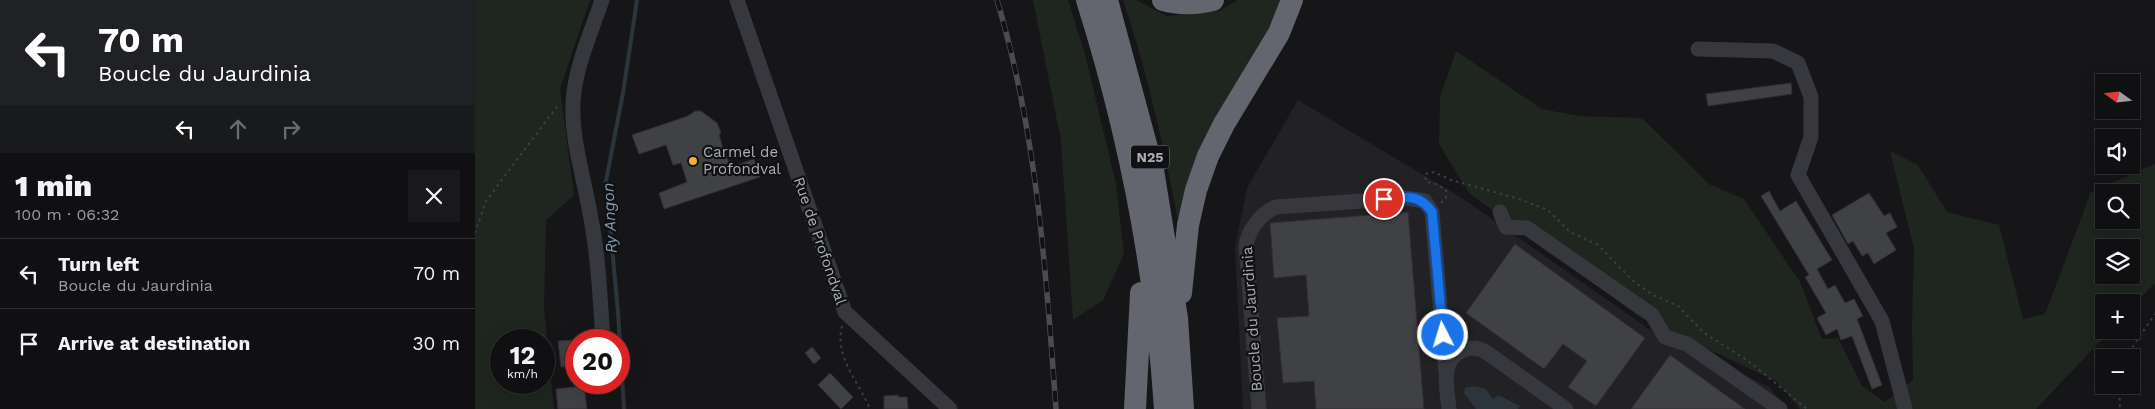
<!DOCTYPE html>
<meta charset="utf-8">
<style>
:root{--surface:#101012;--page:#19191b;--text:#f1f3f6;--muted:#9c9d9f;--line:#303032}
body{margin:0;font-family:"Work Sans",sans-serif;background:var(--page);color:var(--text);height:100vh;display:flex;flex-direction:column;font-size:19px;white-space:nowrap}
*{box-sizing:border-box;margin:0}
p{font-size:16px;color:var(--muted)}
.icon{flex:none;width:28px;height:28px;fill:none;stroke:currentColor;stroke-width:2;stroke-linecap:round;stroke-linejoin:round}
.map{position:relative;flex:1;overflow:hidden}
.details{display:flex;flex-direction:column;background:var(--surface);width:475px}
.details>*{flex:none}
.guide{background:#202124;color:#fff;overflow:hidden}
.needle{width:32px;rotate:285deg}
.tools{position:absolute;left:1620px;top:74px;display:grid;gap:10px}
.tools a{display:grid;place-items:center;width:45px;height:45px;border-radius:0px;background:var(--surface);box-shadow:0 5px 20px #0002,0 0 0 1px var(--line);font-size:25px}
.speed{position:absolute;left:15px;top:329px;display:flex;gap:10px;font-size:25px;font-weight:700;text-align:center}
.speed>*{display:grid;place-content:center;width:65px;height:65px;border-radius:50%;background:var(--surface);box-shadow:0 5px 20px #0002,0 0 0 1px var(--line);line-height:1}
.speed small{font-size:12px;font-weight:400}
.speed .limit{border:8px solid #d22;background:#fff;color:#111}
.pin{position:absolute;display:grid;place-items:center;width:42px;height:42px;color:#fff;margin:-21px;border:2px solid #fff;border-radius:50%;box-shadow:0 1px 5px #0007}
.me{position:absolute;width:55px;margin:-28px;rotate:355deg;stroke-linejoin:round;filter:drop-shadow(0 0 4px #0008)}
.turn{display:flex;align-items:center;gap:18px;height:105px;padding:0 15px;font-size:22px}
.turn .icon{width:65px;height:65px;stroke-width:2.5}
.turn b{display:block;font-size:35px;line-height:42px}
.lanes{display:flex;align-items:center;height:48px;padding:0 15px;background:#0003;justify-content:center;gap:25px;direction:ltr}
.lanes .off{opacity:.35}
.round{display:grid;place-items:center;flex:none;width:52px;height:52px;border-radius:0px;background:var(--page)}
.headline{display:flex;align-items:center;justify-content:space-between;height:85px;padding:0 15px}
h1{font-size:30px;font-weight:800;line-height:38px}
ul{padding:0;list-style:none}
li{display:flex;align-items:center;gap:15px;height:70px;padding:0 15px;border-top:1px solid var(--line)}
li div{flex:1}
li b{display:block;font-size:19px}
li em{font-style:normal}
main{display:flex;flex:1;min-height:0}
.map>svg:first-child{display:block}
</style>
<main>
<section class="details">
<div class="guide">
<div class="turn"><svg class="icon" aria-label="left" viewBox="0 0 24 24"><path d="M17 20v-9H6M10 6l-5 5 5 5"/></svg><div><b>70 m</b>Boucle du Jaurdinia</div></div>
<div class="lanes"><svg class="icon" aria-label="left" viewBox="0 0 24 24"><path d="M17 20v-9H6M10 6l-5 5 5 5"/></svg><svg class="icon off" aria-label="ahead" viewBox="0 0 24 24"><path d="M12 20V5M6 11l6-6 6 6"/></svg><svg class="icon off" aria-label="right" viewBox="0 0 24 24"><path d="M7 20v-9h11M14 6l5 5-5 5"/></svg></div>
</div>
<div class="headline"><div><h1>1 min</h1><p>100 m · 06:32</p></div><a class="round"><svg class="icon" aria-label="close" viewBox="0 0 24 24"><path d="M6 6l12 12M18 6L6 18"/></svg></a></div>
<ul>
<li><svg class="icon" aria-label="left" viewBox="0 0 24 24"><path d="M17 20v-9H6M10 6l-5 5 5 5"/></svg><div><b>Turn left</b><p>Boucle du Jaurdinia</p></div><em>70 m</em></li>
<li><svg class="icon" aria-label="arrive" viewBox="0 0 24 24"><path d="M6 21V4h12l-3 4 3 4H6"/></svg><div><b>Arrive at destination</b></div><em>30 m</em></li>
</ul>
</section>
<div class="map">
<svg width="1680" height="409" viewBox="0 0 1680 409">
<rect width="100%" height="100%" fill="#161618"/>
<path fill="#222225" d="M823 100 987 198 1178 332 1294 387 1313 409H768L760 248 772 188Z"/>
<path fill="#1e261f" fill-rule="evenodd" d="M0 0H115L85 89 99 195 71 220 69 308 79 409H0ZM26 340H69V382H26Z
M558 0H593L610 54 641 184 649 254 628 300 598 320 586 141Z
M648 0H661L692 16 744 11 763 0H808L704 225C689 149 673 74 648 0Z
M981 51 1067 109 1104 116 1167 118 1234 184 1269 199 1325 282 1347 339 1363 338 1387 386 1410 402 1438 380 1437 324 1439 249 1415 151 1443 165 1472 212 1524 225 1548 319 1570 314 1616 192 1680 164V283L1656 308V302H1629V330H1636L1561 409H1325L1301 381 1165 317 994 193 964 144 965 97ZM1629 192H1656V220H1629ZM1629 248H1656V275H1629Z"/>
<path fill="#2c353c" d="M1000 386 1011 389 1018 399 1023 395 1045 406 1043 409H1001L989 393 990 388Z"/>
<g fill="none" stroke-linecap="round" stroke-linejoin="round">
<path stroke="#2c353c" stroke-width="4" d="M149 409 143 312 131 181 148 93 162 0"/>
</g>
<path fill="#404145" stroke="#303034" d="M1316 83 1317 94 1233 106 1231 94Z
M220 111H226L242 123 246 133 244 134 247 145 256 167 279 159 285 177 189 209 184 193 212 182 206 163 198 165 191 145 164 154 157 135 213 116Z
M1294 191 1305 211 1321 201 1357 260 1342 269 1353 289 1360 285 1370 303 1379 299 1388 316 1382 319 1407 385 1397 389 1377 336 1366 340 1362 329 1351 335 1342 318 1351 313 1330 277 1334 275 1286 196Z
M1394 193 1409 216 1415 213 1422 227 1411 233 1421 250 1399 264 1393 253 1387 256 1378 241 1373 244 1357 215Z
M933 212 949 409H841L839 381 808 383 802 318 834 316 831 275 799 278 795 223Z
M1040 244 1170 338 1121 406 1093 387 1112 361 1088 344 1069 369 991 313Z
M101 340V366L86 367 83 341Z
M337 347 346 358 339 364 330 353Z
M1195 355 1270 409H1156Z
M355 373 378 397 366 409 343 385Z
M109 386 112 409H83L81 389Z
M423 395V397H432L433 409H409V396Z"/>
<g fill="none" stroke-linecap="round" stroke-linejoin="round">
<path stroke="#3d3f44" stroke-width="2" stroke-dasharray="2.5 4" stroke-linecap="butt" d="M966 203 971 198V190L961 184 951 182 950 174 959 172 976 180 1041 198 1073 210 1095 232 1123 245 1157 280 1178 295 1203 306 1229 333 1272 360 1332 409
M0 233 11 201 84 104
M367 326C359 357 384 382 395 409
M1650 358 1680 314
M1644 385 1645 409"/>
<path stroke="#37383d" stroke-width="15" d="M127 0C116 33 100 67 98 102 96 140 110 181 116 219 124 259 125 300 128 340
M262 0 370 312 475 409
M1223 49 1298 51 1323 63 1336 97V137L1323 175 1407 321 1430 409
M1025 212 1031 227
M1031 227 1052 228 1177 315 1190 337 1212 344 1305 409
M784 409 771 246C773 230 786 213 801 207L930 198 950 201 957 212 971 373
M974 409C972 388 964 359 989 350 997 347 1004 348 1011 352L1091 409"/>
<path stroke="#63666e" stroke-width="22" d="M612 0C654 133 681 270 690 409
M632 0 678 170 702 318 708 409
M688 0C705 5 721 4 738 0
M706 293 713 225 721 190 733 156 749 124 804 33 817 0
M660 409 666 293"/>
<defs>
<path id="rail" d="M522 0C562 133 571 271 581 409"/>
</defs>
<use href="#rail" stroke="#4a4c52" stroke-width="5.5"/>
<use href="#rail" stroke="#111113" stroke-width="4" stroke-dasharray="11" stroke-linecap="butt"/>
</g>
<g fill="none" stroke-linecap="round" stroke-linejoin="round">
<defs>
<path id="route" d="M909 199C930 197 944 193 957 212L968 335"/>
</defs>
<use href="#route" stroke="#114b97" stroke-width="12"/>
<use href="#route" stroke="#1a73e8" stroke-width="9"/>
</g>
<circle fill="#f2b134" stroke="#111113" stroke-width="2" cx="218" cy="161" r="5"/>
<g text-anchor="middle" stroke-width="4.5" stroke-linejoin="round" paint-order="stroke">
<rect fill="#111113" stroke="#7b7e86" stroke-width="1" x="656" y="145.5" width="38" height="23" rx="4"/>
<g font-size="14" font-weight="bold" fill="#a8adb8">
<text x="675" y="162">N25</text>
</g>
<g font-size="15" fill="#a8adb8" stroke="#111113" text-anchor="start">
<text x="228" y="157">Carmel de<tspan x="228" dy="17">Profondval</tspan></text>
</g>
<g font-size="15" fill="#a8adb8" stroke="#111113">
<text transform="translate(345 241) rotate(71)" y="5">Rue de Profondval</text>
<text transform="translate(777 319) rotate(-94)" y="5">Boucle du Jaurdinia</text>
</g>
<g font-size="16" font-style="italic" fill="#7f9bb3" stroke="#111113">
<text transform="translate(134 218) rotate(-93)" y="6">Ry Angon</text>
</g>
</g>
</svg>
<div class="tools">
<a><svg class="needle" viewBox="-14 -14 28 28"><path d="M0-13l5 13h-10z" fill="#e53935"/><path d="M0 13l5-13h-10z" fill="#9c9d9f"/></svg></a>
<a><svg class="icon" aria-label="sound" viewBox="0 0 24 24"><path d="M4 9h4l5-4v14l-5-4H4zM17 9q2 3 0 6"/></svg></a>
<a><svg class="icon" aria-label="search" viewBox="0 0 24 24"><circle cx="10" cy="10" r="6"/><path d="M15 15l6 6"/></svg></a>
<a><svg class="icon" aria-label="layers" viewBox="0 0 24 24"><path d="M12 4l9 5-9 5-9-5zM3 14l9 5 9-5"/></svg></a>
<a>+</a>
<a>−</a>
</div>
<div class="speed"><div>12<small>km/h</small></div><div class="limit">20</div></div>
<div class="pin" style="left:909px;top:199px;background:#d93025"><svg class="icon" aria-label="arrive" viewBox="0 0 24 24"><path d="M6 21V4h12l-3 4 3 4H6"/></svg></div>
<svg class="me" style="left:968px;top:335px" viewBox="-20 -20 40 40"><circle r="17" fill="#1a73e8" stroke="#fff" stroke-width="3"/><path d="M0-11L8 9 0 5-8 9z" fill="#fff"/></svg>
</div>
</main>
